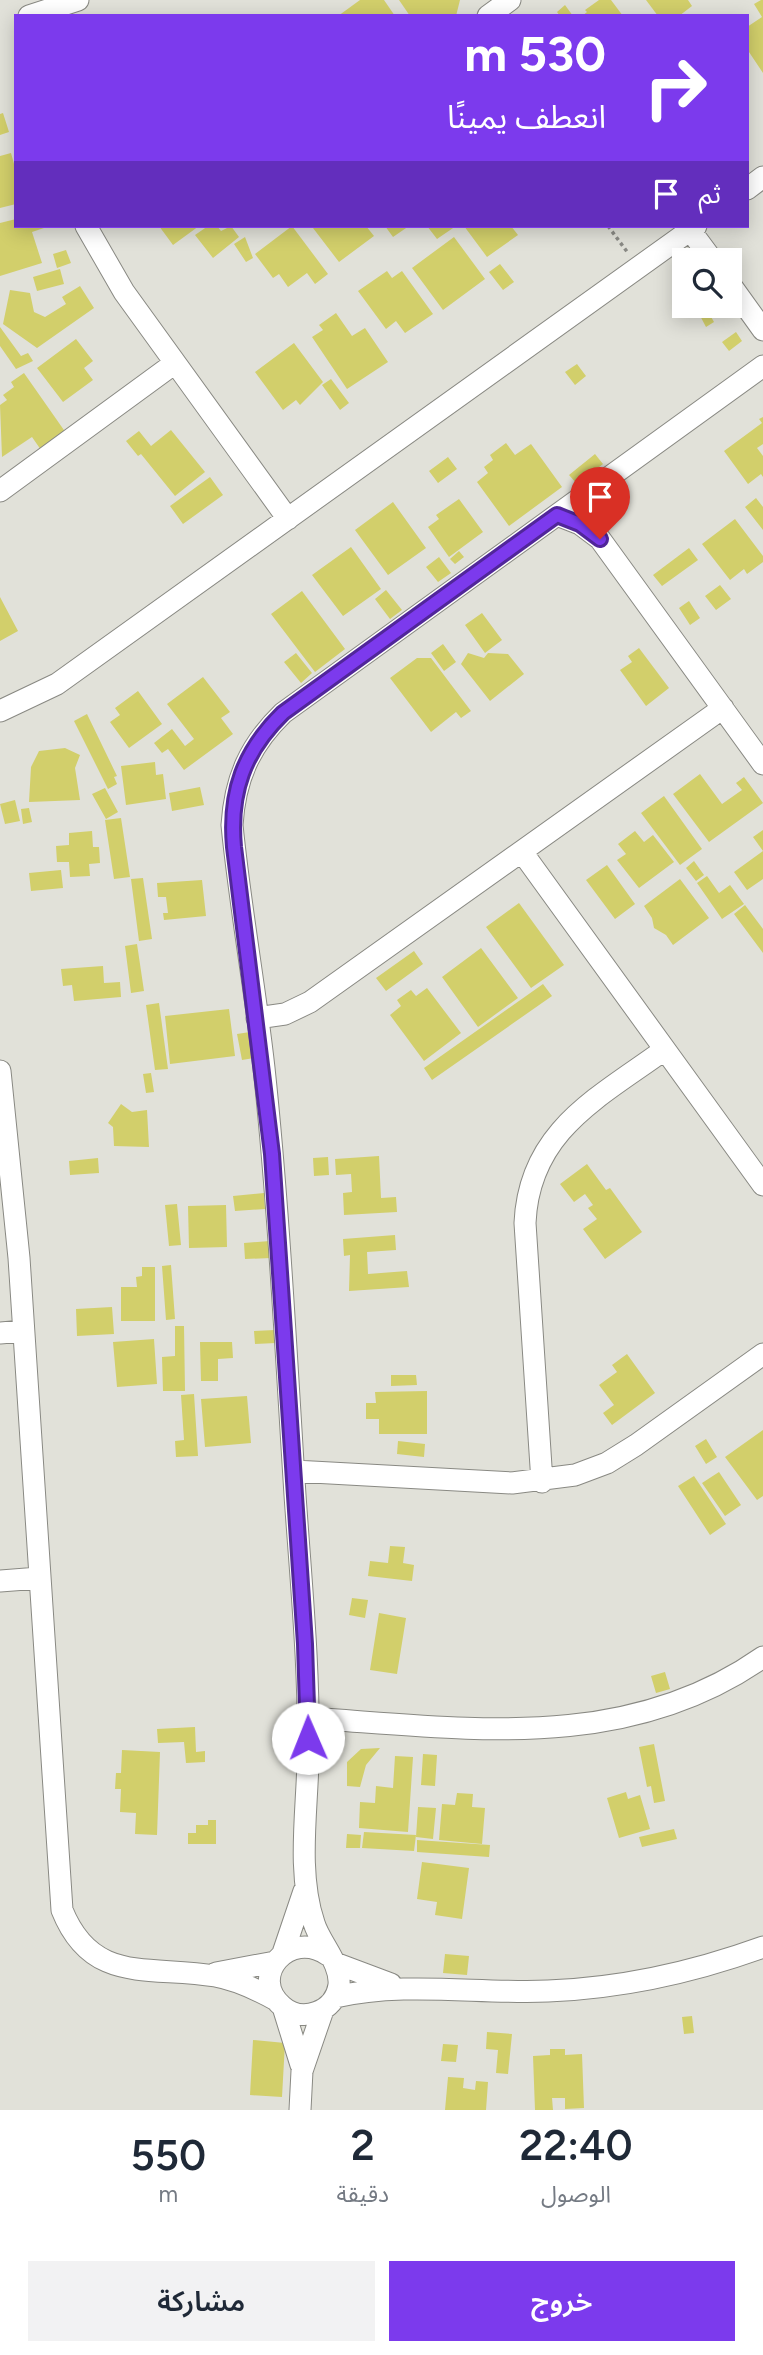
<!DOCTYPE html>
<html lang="ar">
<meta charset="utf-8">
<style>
:root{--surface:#fff;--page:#f2f2f3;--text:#1f2937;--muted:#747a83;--accent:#7c3aed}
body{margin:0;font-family:Figtree,"Noto Sans Arabic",sans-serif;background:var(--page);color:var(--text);direction:rtl;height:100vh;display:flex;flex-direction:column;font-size:26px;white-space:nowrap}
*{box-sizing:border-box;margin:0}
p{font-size:23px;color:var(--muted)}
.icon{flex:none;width:38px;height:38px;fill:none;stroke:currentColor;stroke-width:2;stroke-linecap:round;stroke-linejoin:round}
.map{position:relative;height:2110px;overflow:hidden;direction:ltr}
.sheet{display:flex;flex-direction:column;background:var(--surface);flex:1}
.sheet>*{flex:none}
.top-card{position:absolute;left:14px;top:14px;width:735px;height:214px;border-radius:0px;box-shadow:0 4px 18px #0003;direction:rtl;background:#7c3aed;color:#fff;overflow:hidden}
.tools{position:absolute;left:672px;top:248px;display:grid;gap:14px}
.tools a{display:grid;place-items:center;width:70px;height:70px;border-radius:0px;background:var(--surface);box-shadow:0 4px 18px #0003;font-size:35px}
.pin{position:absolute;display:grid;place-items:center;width:60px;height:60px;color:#fff;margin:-72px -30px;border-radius:50% 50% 50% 0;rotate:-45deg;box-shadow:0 0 7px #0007}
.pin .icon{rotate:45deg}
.me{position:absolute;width:77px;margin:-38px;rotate:359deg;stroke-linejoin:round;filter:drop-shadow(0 0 5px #0008)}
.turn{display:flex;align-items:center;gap:24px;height:147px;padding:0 28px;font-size:32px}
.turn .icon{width:91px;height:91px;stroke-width:2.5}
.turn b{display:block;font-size:49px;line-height:60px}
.then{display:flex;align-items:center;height:66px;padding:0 28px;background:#0003;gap:14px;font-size:26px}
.eta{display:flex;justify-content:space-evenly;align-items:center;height:119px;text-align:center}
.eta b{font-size:42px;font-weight:600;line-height:49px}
.cta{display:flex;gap:14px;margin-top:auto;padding:14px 28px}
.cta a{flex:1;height:80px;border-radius:0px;background:var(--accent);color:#fff;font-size:28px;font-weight:600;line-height:80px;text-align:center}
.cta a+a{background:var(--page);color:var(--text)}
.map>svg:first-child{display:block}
</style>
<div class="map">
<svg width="763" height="2110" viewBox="0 0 763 2110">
<rect width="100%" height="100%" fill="#e1e1d9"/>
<path fill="#d2cf6b" d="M360 0H384L395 16H338Z
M399 0H460L456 16H410Z
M599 0H611L623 16H582L587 12 585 10Z
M646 0H688L692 6 679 16H658Z
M761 0H763V73L747 49V27L762 17 754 4Z
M565 5 573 16H560L557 12Z
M3 113 9 132 0 135V114Z
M11 153 16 171V204L0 208V156Z
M16 219V226H50L32 232 42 263 0 276V223Z
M159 226H199L173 245Z
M208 226H217L221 231 231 226 239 237 213 258 195 235Z
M292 226 328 274 315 284 307 273 288 287 279 274 273 278 255 254Z
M316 226H366L374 236 339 262 313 228Z
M385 226H409L393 237Z
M427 226H456L437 239Z
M464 226H511L518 235 487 257Z
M245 237 253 258 246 262 234 244Z
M454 237 485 279 443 310 412 268Z
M66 250 71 263 57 268 53 254Z
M500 264 514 282 503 290 489 272Z
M60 269 64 284 37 291 33 277Z
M387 271 392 278 402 271 433 314 405 333 396 321 386 329 358 291Z
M80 286 94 308 37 348 3 324 10 290 30 293 34 312 45 317 66 304 62 297Z
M705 306 714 322 706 327 697 310Z
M336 313 352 336 365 328 388 362 347 389 312 337 323 330 319 325Z
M0 327 21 356 28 353 33 361 16 369 0 346Z
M736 332 742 341 729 351 722 342Z
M76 339 93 361 84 368 93 380 63 402 37 368Z
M294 343 323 382 300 405 296 400 283 410 255 372Z
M577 364 586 376 575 385 565 372Z
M24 373 66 433 41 450 32 437 2 457 0 405 7 400 3 395 14 387 11 382Z
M331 379 349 403 340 410 322 385Z
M763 417V444L757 448 763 456V477L761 474 748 484 724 451 762 423 759 419Z
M171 430 205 472 175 496 141 454 138 456 126 441 139 431 151 446Z
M506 443 515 455 531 444 562 487 509 526 477 482 488 473 484 467 493 460 490 455Z
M595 454 603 464 577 484 569 475Z
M448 457 457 469 438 483 429 471Z
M210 477 223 495 183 524 170 506Z
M756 498 763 507V530L745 507Z
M459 499 483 532 449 557 428 527 439 519 436 515Z
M393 502 426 548 388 575 355 530Z
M735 519 763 556V562L747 574 744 569 730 580 702 544Z
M351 547 381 589 343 616 312 575Z
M689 548 698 560 662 586 653 575Z
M459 551 464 557 455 564 450 559Z
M439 557 451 573 438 582 426 567Z
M720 585 731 599 716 610 705 596Z
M386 590 402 610 390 619 375 599Z
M302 591 345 649 315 672 271 614Z
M0 597 18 631 0 641Z
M689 601 700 618 690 625 679 608Z
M482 613 502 640 485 653 465 625Z
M443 644 456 662 444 671 431 653Z
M639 648 669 688 646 706 620 670 632 662 628 656Z
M296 653 312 673 301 683 284 662Z
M468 653 484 658 488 653 508 654 524 674 490 701 461 664Z
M417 658H431L471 711 461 718 456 712 431 732 390 678Z
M203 677 230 712 221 718 233 734 184 770 168 749 162 753 154 743 172 729 185 746 194 739 167 704Z
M138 691 162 724 129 748 110 722 120 715 115 708Z
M87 714 117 776 114 777 117 784 108 789 74 721Z
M65 748 80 755 75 768 80 800 29 802 31 767 39 751Z
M155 762 156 775 163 774 166 799 126 805 121 766Z
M700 774 722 804 742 790 736 783 744 777 763 803 709 842 673 794Z
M200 787 204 805 172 811 169 793Z
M105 788 118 812 106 819 92 794Z
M664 796 702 849 680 865 641 813Z
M15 800 20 821 5 824 0 804Z
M29 808 32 822 23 824 21 809Z
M121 818 130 877 114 879 105 820Z
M763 830V851L753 837Z
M92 831 93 847H99L100 863 89 864 90 876 70 877 69 862H57L56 846 69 845V833Z
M635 831 644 842 653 835 674 862 639 888 617 860 626 854 618 844Z
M763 851V879L747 890 734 872Z
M694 861 704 875 696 881 686 868Z
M607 865 635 904 615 919 586 880Z
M61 870 63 888 31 891 29 873Z
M707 876 719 893 730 885 744 904 722 919 697 883Z
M143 878 152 939 139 941 131 879Z
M680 879 709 918 673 945 666 935 654 928 652 918 644 906Z
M202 880 206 916 164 920 163 913H168L166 897H158L157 883Z
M519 903 564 965 531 988 486 927Z
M745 905 763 929V953L734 914Z
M137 944 144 991 131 993 125 946Z
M481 948 518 998 478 1027 442 977Z
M414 951 423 964 386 991 376 978Z
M103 966 104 983 120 982 121 997 74 1001 72 985 63 986 61 969Z
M543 984 552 996 432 1080 424 1068Z
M427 988 461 1033 424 1061 390 1015 401 1006 397 1000 411 990 416 996Z
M159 1003 168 1069 155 1070 146 1005Z
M229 1009 235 1056 170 1064 165 1016Z
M250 1032 254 1058 242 1060 237 1034Z
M151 1073 154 1092 146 1093 143 1074Z
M121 1104 132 1112 147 1110 149 1147 114 1146 113 1127 108 1123Z
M379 1156 381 1198 396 1197 397 1212 344 1215 343 1193 352 1192 351 1174 336 1175 335 1159Z
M328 1157 329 1175 314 1176 313 1158Z
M98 1158 99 1173 70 1175 69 1161Z
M587 1164 606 1190 610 1188 642 1232 605 1259 583 1229 597 1219 588 1208 593 1205 585 1194 574 1202 560 1184Z
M264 1193 265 1209 235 1211 233 1196Z
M177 1204 181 1245 169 1246 165 1205Z
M226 1205 227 1247 189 1248 188 1206Z
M395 1235 396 1250 367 1252 368 1274 407 1271 409 1287 349 1291 350 1255 344 1256 343 1239Z
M270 1241 271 1258 245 1259 244 1243Z
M171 1265 175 1319 166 1320 162 1266Z
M142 1267H155V1321H121V1287H137L136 1277 142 1276Z
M112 1307 114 1334 77 1336 76 1309Z
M175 1326H184L185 1391H163L162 1357 175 1356Z
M275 1330 276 1343 255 1344 254 1331Z
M154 1339 157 1384 117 1387 113 1342Z
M200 1342H232L233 1358 218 1359V1381H201Z
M627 1354 655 1393 612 1425 603 1413 614 1405 599 1385 617 1372 612 1365Z
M391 1375H416L417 1385 391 1386Z
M427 1391V1434H379V1419H366V1403H376L375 1392Z
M194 1394 198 1456 176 1457 175 1441 184 1440 181 1395Z
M247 1396 251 1443 205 1447 201 1399Z
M763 1430V1496L757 1500 725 1457Z
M706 1439 717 1457 706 1464 695 1446Z
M398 1441 425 1444 424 1457 397 1454Z
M719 1472 741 1505 725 1516 702 1483Z
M694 1476 726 1524 710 1535 678 1486Z
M390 1546 405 1547 403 1563 414 1565 412 1581 368 1576 370 1561 388 1563Z
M352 1598 368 1600 365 1618 349 1615Z
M379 1613 406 1618 397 1674 370 1670Z
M665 1672 670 1689 656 1693 651 1676Z
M195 1727 196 1752 205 1751V1762L186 1763 184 1742 158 1743 157 1729Z
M654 1744 665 1801 654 1803 651 1786 647 1787 639 1747Z
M380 1748 366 1765 360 1787 347 1786V1762L361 1749Z
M122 1750 160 1752 157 1835 135 1834 136 1813 120 1812 121 1789H115L116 1773H121Z
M423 1754 437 1755 435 1786 421 1785Z
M395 1756 413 1757 408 1832 359 1828 360 1802 375 1803 376 1786 393 1788Z
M626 1792 628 1799 640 1795 650 1829 619 1838 607 1798Z
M457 1793 473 1794 472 1807 485 1808 482 1844 439 1840 442 1804 455 1805Z
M418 1807 436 1808 433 1839 416 1837Z
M208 1820H216V1844H188V1833H196V1825H208Z
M674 1829 677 1839 642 1847 639 1837Z
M364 1832 416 1835 414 1851 362 1848Z
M347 1834 361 1835 360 1848H346Z
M417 1840 490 1845 489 1857 417 1852Z
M422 1862 469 1868 462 1919 435 1915 437 1902 417 1899Z
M445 1954 469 1956 467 1975 443 1973Z
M692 2016 694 2033 684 2034 682 2017Z
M487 2032 512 2034 508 2074 496 2073 498 2050 486 2049Z
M253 2040 285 2043 282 2097 250 2095Z
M443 2044 458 2045 456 2062 441 2061Z
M550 2049H565V2055L582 2054 584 2108 565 2109V2098H552L553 2110H535L533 2056 550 2055Z
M448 2077 464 2078 463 2088 475 2090 476 2081 488 2082 486 2110H445Z"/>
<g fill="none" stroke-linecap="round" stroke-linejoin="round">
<defs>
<path id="minor" d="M29 16 78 0
M488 16 510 0
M747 189 763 177
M86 226 124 292 288 519
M690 230 713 261
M730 284 763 330
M0 491 175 363
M557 515 580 524 600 539 763 764
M0 711 57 684 696 226
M522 852 763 1185
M257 1018 285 1014 310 1002 723 708
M0 1071 19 1258 62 1910C92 1985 149 1965 215 1976 237 1980 256 1989 276 2000
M0 1333 23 1331
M294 1471 512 1483 575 1475 607 1463 636 1445 763 1354
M542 1482 525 1223C529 1131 598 1098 664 1050
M0 1581 39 1578
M308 1718C465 1728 625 1754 763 1657
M283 1953 304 1891
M328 1955C289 1928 248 1977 282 2006 302 2024 335 2012 339 1985 341 1963 320 1943 314 1923 297 1873 307 1812 308 1760 310 1672 301 1583 295 1495 286 1353 279 1210 264 1068 255 987 240 906 232 825 235 778 250 745 283 713L763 366
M335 1963 391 1984
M216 1973 275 1962
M335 1997C406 1981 476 1994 548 1991 622 1988 694 1972 763 1947
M283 2007 301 2065
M300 2110 302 2071 323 2010"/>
</defs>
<use href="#minor" stroke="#898983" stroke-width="23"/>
<path stroke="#8a8a85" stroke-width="3.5" stroke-dasharray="3.5 3.5" stroke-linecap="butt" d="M608 226 628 253"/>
<use href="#minor" stroke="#fff" stroke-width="21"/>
</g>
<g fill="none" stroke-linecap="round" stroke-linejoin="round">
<defs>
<path id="route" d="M308 1738 305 1644 272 1154 234 847C229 792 244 751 283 713L557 515 580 524 600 539"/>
</defs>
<use href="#route" stroke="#51269a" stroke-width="18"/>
<use href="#route" stroke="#7c3aed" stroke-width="12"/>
</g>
</svg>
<div class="tools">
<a><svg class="icon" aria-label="search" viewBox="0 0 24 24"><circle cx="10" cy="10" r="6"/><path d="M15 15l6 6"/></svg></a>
</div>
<div class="pin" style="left:600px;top:539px;background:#d93025"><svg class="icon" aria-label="arrive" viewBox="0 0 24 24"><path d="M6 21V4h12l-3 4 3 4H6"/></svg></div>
<svg class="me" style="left:308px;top:1738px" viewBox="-20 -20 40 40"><circle r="19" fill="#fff"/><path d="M0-13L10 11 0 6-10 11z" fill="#7c3aed"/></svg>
<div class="top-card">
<div class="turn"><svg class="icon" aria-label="right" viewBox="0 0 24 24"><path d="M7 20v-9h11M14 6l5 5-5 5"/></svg><div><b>530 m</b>انعطف يمينًا</div></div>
<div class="then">ثم<svg class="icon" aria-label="arrive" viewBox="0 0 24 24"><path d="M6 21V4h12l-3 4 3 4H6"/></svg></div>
</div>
</div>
<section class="sheet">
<div class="eta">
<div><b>22:40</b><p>الوصول</p></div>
<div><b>2</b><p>دقيقة</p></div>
<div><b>550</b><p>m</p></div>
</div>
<div class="cta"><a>خروج</a><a>مشاركة</a></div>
</section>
